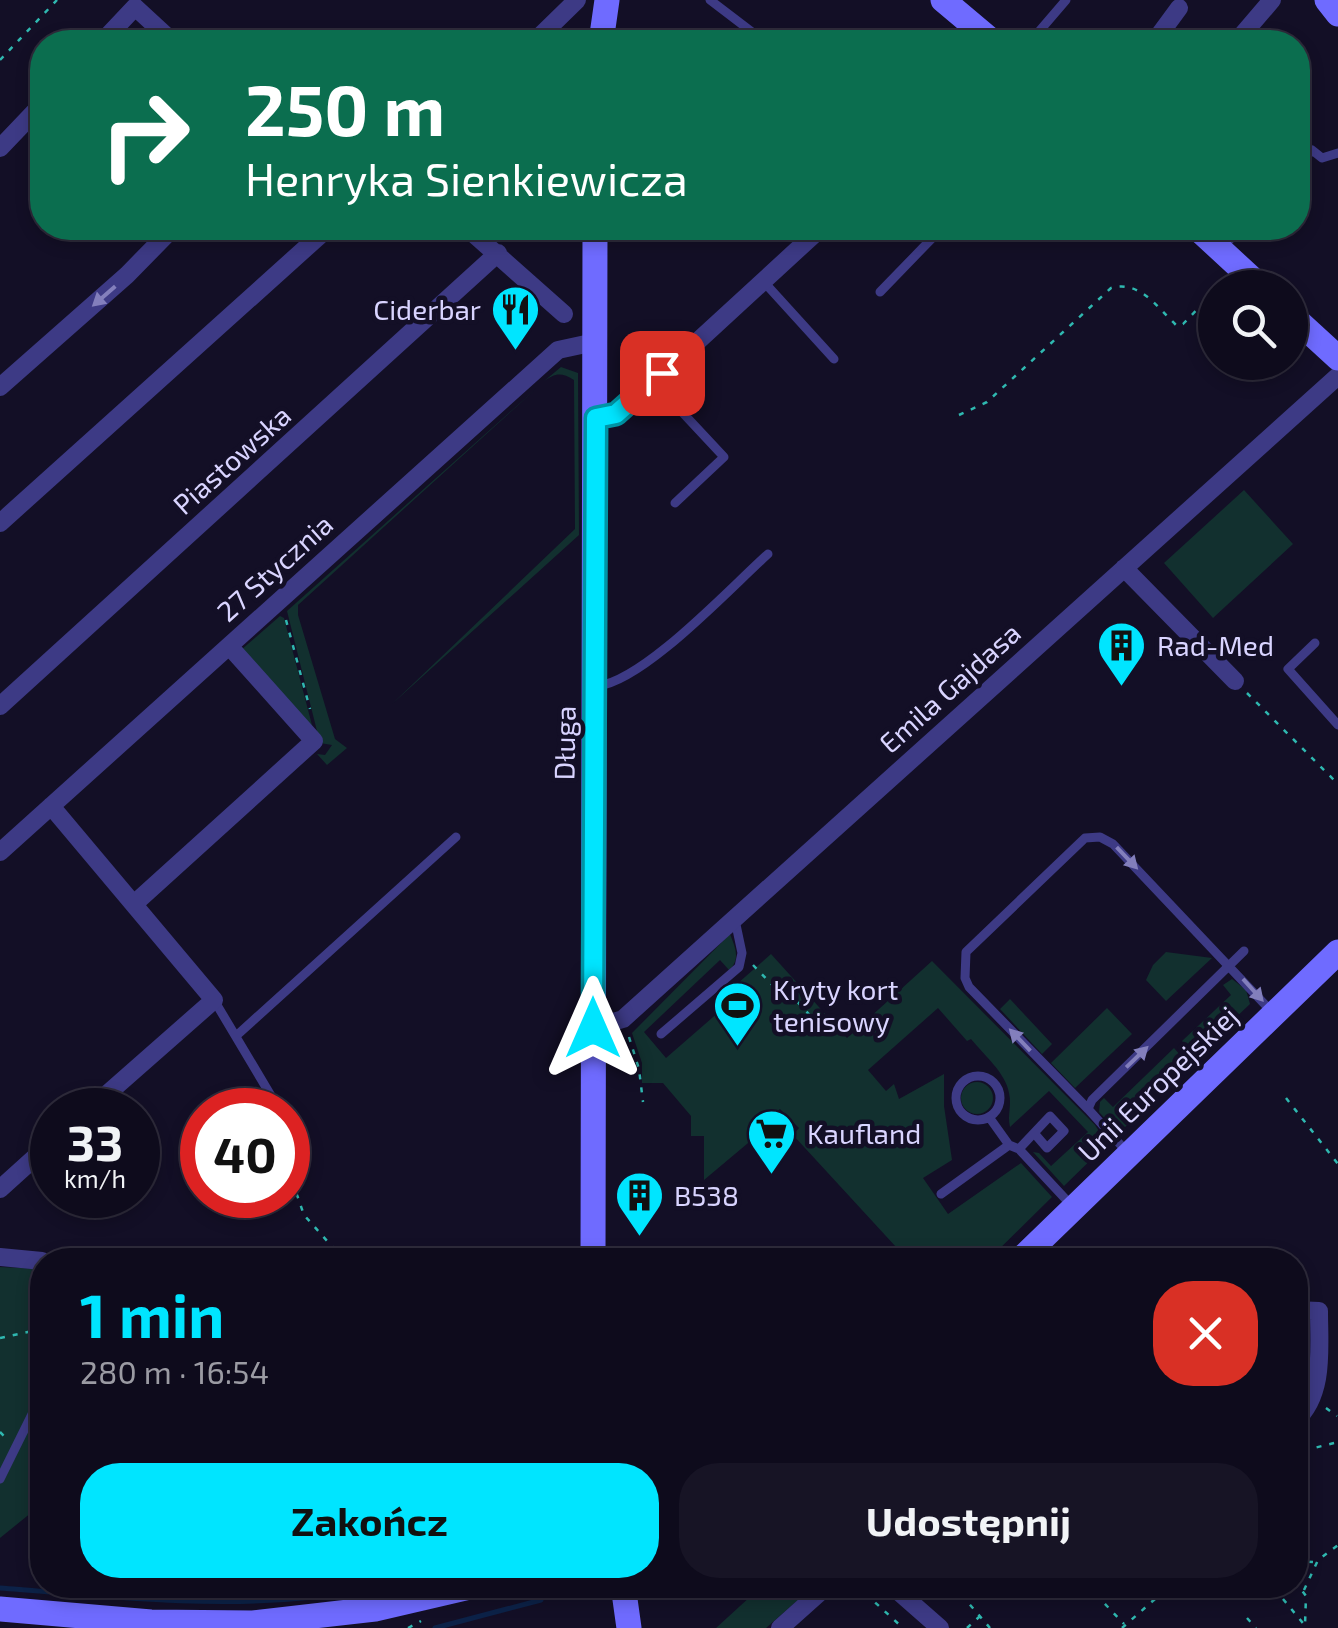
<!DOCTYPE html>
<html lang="pl">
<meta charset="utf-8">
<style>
:root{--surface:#0e0b1c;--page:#171425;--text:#f1f3f6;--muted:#9b9ba3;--line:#2e2b3b;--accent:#00e5ff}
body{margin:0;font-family:"Exo 2",sans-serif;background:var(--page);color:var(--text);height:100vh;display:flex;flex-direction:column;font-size:38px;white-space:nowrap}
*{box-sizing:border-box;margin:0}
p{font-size:32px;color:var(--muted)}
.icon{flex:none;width:55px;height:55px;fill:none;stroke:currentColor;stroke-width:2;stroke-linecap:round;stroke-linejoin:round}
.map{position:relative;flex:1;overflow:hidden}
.drawer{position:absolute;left:30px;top:1248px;width:1278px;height:350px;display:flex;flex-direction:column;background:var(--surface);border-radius:40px;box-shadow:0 5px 15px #0003,0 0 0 2px var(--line)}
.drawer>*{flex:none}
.top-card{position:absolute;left:30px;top:30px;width:1280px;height:210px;border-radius:40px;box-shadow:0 5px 15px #0003,0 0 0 2px var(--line);background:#0b6e4f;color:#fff;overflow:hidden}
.controls{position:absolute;left:1198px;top:270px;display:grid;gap:20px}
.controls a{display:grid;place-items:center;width:110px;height:110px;border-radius:50%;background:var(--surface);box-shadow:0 5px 15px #0003,0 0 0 2px var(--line);font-size:50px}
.speed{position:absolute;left:30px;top:1088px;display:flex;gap:20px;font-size:50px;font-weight:700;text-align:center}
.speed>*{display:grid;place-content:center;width:130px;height:130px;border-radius:50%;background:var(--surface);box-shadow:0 5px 15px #0003,0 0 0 2px var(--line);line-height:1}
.speed small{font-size:25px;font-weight:400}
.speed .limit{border:15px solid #d22;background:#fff;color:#111}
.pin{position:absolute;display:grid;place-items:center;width:85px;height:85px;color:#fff;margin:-42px;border-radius:20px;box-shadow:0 5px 15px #0006}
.me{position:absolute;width:110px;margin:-55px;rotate:0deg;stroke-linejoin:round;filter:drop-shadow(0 0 8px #0008)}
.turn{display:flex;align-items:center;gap:35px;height:210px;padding:0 50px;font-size:45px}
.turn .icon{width:130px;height:130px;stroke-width:2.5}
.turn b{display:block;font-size:70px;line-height:85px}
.round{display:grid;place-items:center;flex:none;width:105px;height:105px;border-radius:40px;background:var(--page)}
.headline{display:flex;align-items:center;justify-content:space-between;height:170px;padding:0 50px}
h1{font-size:60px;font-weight:700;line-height:75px;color:var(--accent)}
.primary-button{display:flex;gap:20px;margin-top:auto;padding:20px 50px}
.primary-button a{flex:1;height:115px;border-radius:40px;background:var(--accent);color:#111;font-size:40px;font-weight:700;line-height:115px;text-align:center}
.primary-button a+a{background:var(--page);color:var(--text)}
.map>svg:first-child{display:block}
</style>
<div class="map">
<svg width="1338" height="1628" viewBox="0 0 1338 1628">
<rect width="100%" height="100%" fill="#130f26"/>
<path fill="#12302f" d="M561 367 578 373 579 535 392 704 575 529 574 380C561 372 555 373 543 382Z
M537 388 298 605V615L335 739 347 748 327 765 317 754 325 755 332 745 320 743 287 611Z
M1244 490 1293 544 1213 618 1164 563Z
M280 616 284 618 313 729 241 650Z
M730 934C735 947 741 959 729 970L720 960 644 1032 666 1058 743 991 737 984 771 954 847 1038 932 961 1095 1125 1107 1144 1064 1186 1033 1152 1039 1153 1051 1166 1088 1132 1049 1091 1010 1127C1007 1115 1012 1105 1009 1093 1006 1073 983 1054 971 1039L967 1041 938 1008 868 1070 886 1091 894 1084 899 1099 944 1074V1106L952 1160 923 1178 948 1214 1021 1163 1052 1197 988 1260H908L793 1135 799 1128 780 1109 767 1118 760 1133 704 1180V1136H691V1116L663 1083H642V1063L632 1033Z
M1166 952 1212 958 1166 1001 1146 980 1153 965Z
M1232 979 1246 990 1250 1004 1195 1056 1182 1041 1231 995 1223 985Z
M1010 999 1052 1044 1042 1054 1000 1009Z
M1107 1008 1132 1034 1075 1088 1051 1063Z
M1174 1048 1189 1065 1122 1130 1111 1125 1099 1112 1100 1102 1104 1098 1113 1107Z
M961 1098a16 16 0 1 1 32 0a16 16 0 1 1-32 0Z
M0 1267 42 1269V1504L0 1538Z
M763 1585H815L766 1628H716Z"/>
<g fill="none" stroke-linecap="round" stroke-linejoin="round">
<path stroke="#0c2248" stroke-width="5" d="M0 1588C105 1596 210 1608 314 1597 339 1594 367 1592 390 1585
M435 1628 541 1600 538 1591"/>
<path stroke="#2fb8b0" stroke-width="2.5" stroke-dasharray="5 8" stroke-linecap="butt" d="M0 60 57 0
M959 415 987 402 1111 288C1140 280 1157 307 1177 326L1183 324 1215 291
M286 620 310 709
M1247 693 1338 784
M753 965 779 992 784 987 815 1021
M629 1037 639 1069 643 1102
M1286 1098 1338 1164
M288 1169 304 1215 344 1260
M0 1338 42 1329
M1326 1408 1337 1416
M0 1432 7 1439
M1295 1461 1310 1449 1338 1442
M1295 1561 1315 1562
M1295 1581 1306 1596 1305 1625
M856 1585 903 1628
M953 1585 990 1628
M1087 1585 1124 1624
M1304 1590 1318 1560 1338 1545
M495 1596 537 1585
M965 1597 972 1589
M1283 1599 1307 1628
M1247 1618 1256 1628
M408 1628 421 1621
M967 1628 979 1617
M1122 1628 1171 1585"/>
<path stroke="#3d3a85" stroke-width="9" d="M710 0 765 42
M1030 42 1066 0
M1298 166 1312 150 1322 158 1338 153
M916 228 928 241
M601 240 615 228
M1222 247 1242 228
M764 282 834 359
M880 292 942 228
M653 381 724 457 675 503
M1315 643 1288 669 1338 725
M598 686C645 680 730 588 768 554
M214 1000 273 1099
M661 1034 739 967 742 953 735 920
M236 1036 456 837
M956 1098a22 22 0 1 1 44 0a22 22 0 1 1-44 0Z
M1088 1109 969 987 965 978 966 952 1085 838 1100 837 1113 844 1271 1011
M989 1117 1009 1145 1019 1149 1072 1206
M1019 1149 1050 1116 1064 1131 1047 1148 1034 1133
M1127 1152 1088 1109 1092 1100 1244 951
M941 1194 1009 1145
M595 1256 637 1257 642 1260
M0 1479 42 1394"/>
<path stroke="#3d3a85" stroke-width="18" d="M102 42 135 7 173 42
M534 42 577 0
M1154 42 1179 8
M1236 42 1272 0
M0 148 42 104
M467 228 564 314
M0 387 127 275 173 228
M596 418 616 414 636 398 821 228
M0 523 328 228
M1124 568 1235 681
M0 706 498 253
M51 806 214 1000 89 1110
M0 852 558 350 595 342
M134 904 314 741 230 647
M593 1028 623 1019 1338 376
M0 1189 52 1142
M0 1257 42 1261
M549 1260 593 1256
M1295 1310 1319 1311C1319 1348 1325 1395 1295 1421
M891 1585 940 1628
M780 1628 828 1585"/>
<path stroke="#6f6bff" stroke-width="25" d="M943 0 993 42
M1327 0 1338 14
M601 42 607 0
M1197 228 1262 288
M1290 314 1338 358
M593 1260 595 228
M1020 1260 1338 952
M623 1585 629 1628
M0 1609 151 1622 253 1623 375 1609 478 1585"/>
</g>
<defs><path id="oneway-solid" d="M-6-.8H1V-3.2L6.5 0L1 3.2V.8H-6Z" transform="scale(2.5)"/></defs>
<g fill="#837fbc">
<use href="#oneway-solid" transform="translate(104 296) rotate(139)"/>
<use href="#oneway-solid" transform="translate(1127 858) rotate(46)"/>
<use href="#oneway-solid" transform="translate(1253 990) rotate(48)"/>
<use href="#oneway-solid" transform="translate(1020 1040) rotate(-134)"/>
<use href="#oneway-solid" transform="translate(1137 1057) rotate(-44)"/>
</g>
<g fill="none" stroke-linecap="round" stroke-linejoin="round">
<defs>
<path id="route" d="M593 1028 596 418 616 414 662 373"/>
</defs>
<use href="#route" stroke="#0095a6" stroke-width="25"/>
<use href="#route" stroke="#00e5ff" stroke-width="18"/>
</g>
<defs>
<symbol id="restaurant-pin" viewBox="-11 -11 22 30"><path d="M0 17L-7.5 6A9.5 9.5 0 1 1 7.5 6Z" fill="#00e5ff" stroke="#130f26"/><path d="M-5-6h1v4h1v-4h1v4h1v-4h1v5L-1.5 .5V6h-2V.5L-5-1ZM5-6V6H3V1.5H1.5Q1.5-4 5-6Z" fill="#111"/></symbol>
<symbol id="building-pin" viewBox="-11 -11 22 30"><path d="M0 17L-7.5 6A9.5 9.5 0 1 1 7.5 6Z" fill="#00e5ff" stroke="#130f26"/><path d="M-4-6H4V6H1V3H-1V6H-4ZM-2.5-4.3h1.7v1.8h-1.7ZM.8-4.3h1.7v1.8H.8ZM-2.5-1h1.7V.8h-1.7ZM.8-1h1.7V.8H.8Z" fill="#111"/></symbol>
<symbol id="stadium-pin" viewBox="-11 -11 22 30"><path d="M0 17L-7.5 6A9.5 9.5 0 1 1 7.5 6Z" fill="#00e5ff" stroke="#130f26"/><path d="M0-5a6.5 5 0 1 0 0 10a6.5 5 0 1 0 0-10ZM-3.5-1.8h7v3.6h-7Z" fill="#111"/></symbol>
<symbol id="supermarket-pin" viewBox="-11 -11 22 30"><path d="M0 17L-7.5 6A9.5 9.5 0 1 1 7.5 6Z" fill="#00e5ff" stroke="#130f26"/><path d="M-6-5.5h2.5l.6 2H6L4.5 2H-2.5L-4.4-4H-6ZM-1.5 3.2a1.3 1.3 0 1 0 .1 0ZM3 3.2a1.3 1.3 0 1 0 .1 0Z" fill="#111"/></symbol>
</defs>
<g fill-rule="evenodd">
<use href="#restaurant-pin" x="488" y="282" width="55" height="75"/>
<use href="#building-pin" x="1094" y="618" width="55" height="75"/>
<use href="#stadium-pin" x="710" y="978" width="55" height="75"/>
<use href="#supermarket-pin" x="744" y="1106" width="55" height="75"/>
<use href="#building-pin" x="612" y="1168" width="55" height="75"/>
</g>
<g text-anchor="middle" stroke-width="9" stroke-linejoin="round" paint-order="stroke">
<g font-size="28" fill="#d9d4ff" stroke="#130f26" text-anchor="start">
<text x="481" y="320" text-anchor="end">Ciderbar</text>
<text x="1157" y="656">Rad-Med</text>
<text x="773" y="1000">Kryty kort<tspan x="773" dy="32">tenisowy</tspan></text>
<text x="807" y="1144">Kaufland</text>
<text x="674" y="1206">B538</text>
</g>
<g font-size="28" fill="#d9d4ff" stroke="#130f26">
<text transform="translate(232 460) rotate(-42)" y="10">Piastowska</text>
<text transform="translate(275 568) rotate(-42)" y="10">27 Stycznia</text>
<text transform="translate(950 688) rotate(-42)" y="10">Emila Gajdasa</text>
<text transform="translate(565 743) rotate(-89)" y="10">Długa</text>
<text transform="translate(1158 1084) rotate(-44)" y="10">Unii Europejskiej</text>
</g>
</g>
</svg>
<div class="controls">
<a><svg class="icon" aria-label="search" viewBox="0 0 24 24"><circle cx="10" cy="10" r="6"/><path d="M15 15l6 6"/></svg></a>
</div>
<div class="speed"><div>33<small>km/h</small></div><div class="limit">40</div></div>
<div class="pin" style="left:662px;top:373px;background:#d93025"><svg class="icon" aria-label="arrive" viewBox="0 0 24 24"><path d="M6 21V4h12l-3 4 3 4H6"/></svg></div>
<svg class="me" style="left:593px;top:1028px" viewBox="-20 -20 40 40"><path d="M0-17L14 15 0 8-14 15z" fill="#00e5ff" stroke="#fff" stroke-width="4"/></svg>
<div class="top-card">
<div class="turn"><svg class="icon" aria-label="right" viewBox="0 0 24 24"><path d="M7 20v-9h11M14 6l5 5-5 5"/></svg><div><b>250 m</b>Henryka Sienkiewicza</div></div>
</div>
<section class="drawer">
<div class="headline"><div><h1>1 min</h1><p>280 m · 16:54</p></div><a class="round" style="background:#d93025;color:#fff"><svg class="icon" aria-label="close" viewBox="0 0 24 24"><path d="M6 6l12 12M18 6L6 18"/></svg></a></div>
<div class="primary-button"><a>Zakończ</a><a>Udostępnij</a></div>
</section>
</div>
